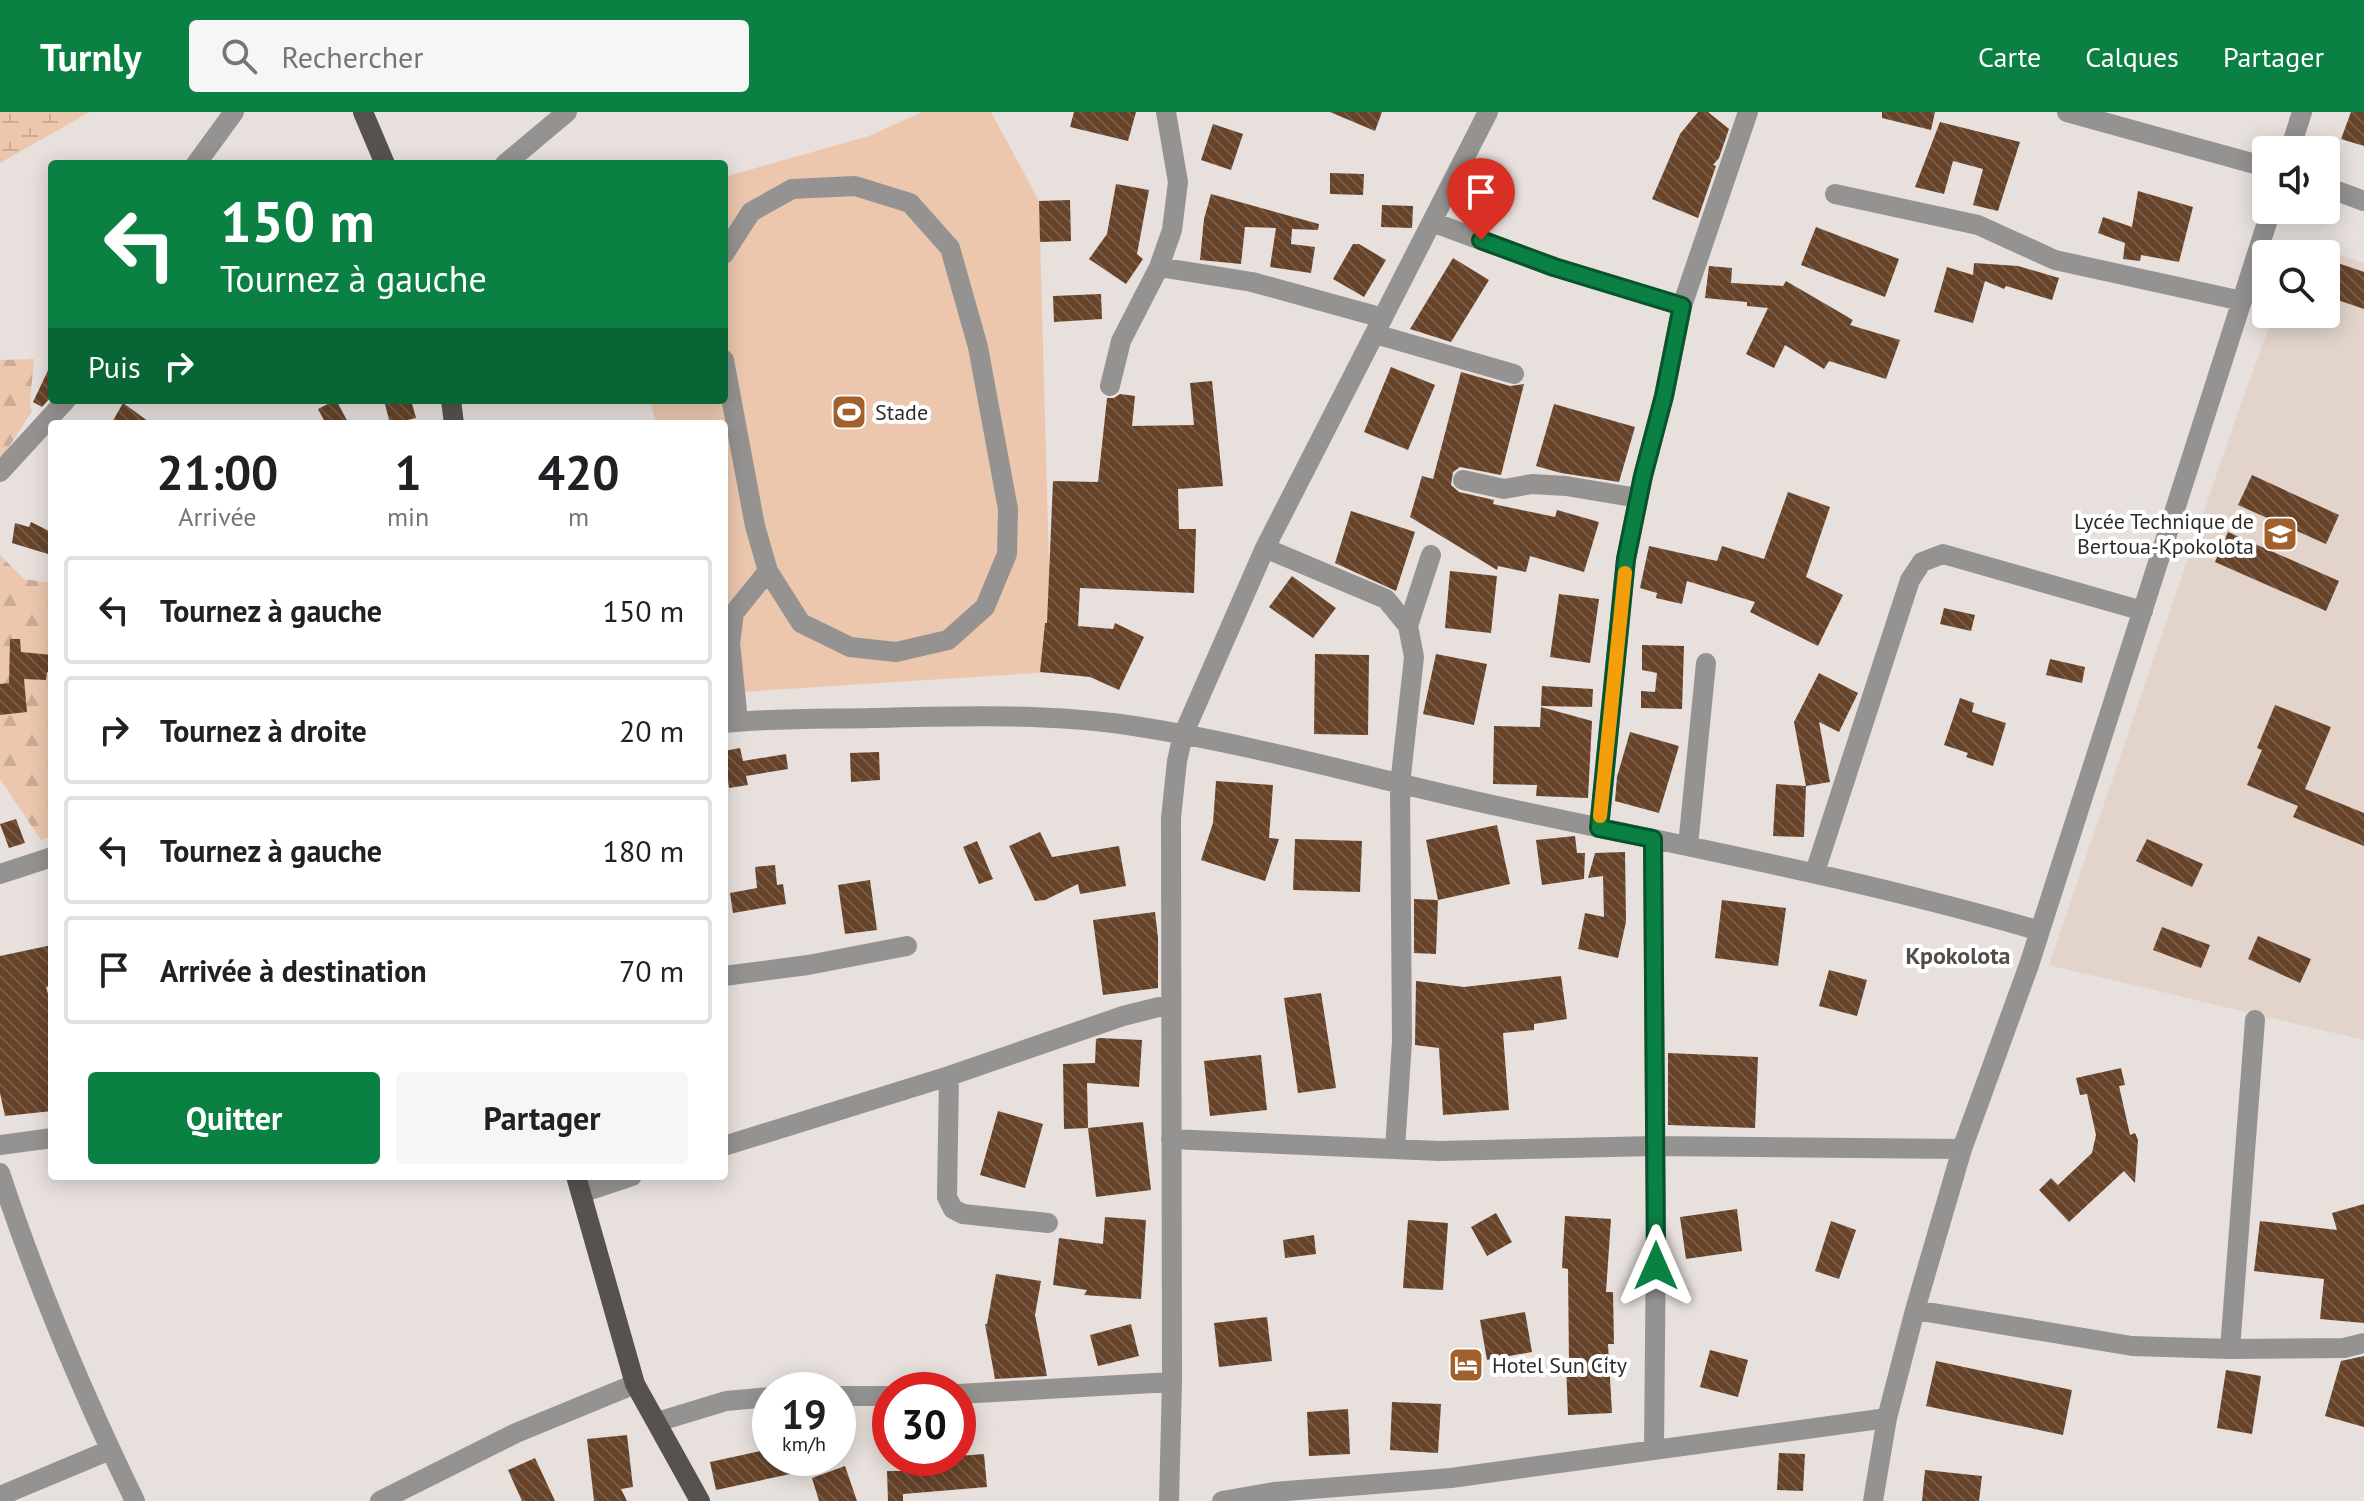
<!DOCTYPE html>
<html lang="fr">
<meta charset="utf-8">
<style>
:root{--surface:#fff;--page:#f6f6f6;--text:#202124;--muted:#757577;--line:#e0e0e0;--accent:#0b8043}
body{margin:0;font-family:"PT Sans",sans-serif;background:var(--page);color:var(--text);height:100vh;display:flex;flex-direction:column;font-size:30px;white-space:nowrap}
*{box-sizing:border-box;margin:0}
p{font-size:26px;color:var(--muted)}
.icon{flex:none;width:44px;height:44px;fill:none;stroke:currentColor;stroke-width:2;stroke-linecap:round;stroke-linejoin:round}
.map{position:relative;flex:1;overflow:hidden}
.side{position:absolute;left:48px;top:308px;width:680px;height:760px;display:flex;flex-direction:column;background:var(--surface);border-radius:8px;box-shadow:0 4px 20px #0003}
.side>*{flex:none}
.hud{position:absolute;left:48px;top:48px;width:680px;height:244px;border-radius:8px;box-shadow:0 4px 20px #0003;background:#0b8043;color:#fff;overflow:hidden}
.tools{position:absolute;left:2252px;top:24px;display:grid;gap:16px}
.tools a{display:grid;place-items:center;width:88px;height:88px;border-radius:8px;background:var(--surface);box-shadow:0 4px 20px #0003;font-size:40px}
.speed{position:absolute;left:752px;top:1260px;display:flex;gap:16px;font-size:40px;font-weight:700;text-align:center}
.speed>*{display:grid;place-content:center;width:104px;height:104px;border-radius:50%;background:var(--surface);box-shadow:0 4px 20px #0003;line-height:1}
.speed small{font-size:20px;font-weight:400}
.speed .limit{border:12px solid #d22;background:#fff;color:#111}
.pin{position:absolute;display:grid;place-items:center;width:68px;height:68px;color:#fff;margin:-82px -34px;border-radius:50% 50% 50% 0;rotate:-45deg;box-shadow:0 0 8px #0007}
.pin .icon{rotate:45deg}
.me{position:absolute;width:88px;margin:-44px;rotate:0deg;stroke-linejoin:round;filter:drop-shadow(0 0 6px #0008)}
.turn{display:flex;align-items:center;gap:28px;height:168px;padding:0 40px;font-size:36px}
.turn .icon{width:104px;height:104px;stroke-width:2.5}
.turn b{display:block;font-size:56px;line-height:68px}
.then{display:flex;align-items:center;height:76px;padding:0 40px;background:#0003;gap:16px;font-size:30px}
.eta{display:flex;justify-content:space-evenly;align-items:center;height:136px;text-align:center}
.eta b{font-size:48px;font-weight:800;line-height:56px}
.button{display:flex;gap:16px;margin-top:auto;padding:16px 40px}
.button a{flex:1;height:92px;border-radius:8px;background:var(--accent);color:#fff;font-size:32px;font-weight:800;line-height:92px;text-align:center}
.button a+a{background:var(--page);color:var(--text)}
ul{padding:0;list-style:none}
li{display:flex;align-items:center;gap:24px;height:108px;margin:0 16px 12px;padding:0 24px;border:4px solid var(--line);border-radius:8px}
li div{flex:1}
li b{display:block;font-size:30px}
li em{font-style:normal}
header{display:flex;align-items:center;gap:48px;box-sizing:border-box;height:112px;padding:0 40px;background:var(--accent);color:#fff}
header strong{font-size:38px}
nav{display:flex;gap:44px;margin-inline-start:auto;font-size:28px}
.search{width:560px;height:72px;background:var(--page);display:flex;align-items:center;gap:20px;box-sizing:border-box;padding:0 28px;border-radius:8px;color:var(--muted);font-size:30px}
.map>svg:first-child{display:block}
</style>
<header>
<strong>Turnly</strong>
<div class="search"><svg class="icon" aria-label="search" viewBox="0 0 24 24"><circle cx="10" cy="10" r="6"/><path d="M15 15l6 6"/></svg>Rechercher</div>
<nav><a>Carte</a><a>Calques</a><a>Partager</a></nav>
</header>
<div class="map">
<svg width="2364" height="1389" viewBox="0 0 2364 1389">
<defs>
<pattern id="forest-firs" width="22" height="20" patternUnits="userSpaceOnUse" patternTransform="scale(2)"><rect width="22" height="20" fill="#ecc7ae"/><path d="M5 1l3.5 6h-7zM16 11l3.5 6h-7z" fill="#cbab96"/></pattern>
<pattern id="wetland-marsh" width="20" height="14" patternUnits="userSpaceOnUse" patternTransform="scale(2)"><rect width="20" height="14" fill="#ecc7ae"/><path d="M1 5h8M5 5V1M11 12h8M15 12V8" fill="none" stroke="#cbab96"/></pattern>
<pattern id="building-back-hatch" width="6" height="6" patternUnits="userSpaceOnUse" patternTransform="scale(2)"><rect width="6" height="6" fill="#664329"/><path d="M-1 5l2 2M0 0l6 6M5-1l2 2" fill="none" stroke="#785c47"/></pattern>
</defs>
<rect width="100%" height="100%" fill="#e7e0dc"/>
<path fill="#e2d4cb" d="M2296 129 2364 151V928L2049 853 2240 294 2274 202H2326V142H2292Z"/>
<path fill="url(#forest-firs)" d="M34 247 30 291 32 299 5 341 0 344V248Z
M0 443 24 467 52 471V666C49 686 52 703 52 724L41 728 0 667Z"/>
<path fill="url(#wetland-marsh)" d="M0 0H90L0 51Z"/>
<path fill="#ecc7ae" d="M922 0H991L1039 89 1052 560 724 581V312H656L650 288H724V65L869 24Z"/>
<path fill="url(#building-back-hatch)" d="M1074 0H1136L1128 29 1070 15Z
M1330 0H1382L1375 19Z
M1698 0H1708L1729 17 1719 46 1713 53 1716 54 1698 106 1652 87 1680 22Z
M1882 0H1935L1931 18 1882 6Z
M2351 0H2364V34L2341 27Z
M1940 10 2020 30 1998 99 1973 93 1983 57 1953 49 1944 82 1915 75Z
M1213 12 1243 22 1231 58 1201 48Z
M1330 61 1364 62 1363 83 1330 82Z
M1116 72 1149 78 1137 142 1143 147 1126 172 1089 147 1107 122Z
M2138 79 2193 95 2179 150 2141 143 2140 149 2123 147 2125 131 2098 121 2103 105 2132 115Z
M1211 82 1319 112 1318 118 1292 117 1291 132 1315 135 1311 161 1270 155 1276 116 1245 115 1241 152 1200 148 1204 107Z
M1070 88 1071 129 1040 130 1039 89Z
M1382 93 1413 94 1412 116 1381 115Z
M1816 115 1899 147 1885 185 1801 153Z
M1353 132H1359L1386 148 1364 185 1333 167Z
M1453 146 1489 168 1451 230 1410 217Z
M2326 147 2364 160V197L2326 184Z
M1974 151 2018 154 2059 166 2052 188 2006 174 2004 177 1985 169 1973 211 1934 200 1947 155 1973 163Z
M1709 154 1732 156 1731 171 1783 174 1786 169 1853 208 1850 213 1900 228 1886 267 1829 249 1824 257 1785 233 1774 256 1746 242 1768 196 1747 194V190L1705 186Z
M1101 182 1102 207 1054 210 1053 184Z
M52 250V284L42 295 33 290Z
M1391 255 1435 273 1408 338 1364 320Z
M1461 260 1510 274 1524 272 1501 363 1460 355 1453 360 1451 373 1459 380 1494 388 1493 392 1555 405 1557 398 1599 410 1584 460 1530 444 1526 460 1498 454 1497 458 1410 405 1422 364 1433 367Z
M1212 269 1223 374 1178 377 1179 417H1196L1194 481 1080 476 1078 514 1113 517 1115 511 1144 525 1119 578 1090 565 1040 560 1045 511H1047L1053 369 1098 370 1107 286H1114L1120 282 1135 284 1132 314 1194 313 1190 271Z
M336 288 349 312H326L318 297Z
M384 288H411L416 306 390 312Z
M123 291 152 312H111Z
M1554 292 1635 315 1619 370 1561 361 1536 354Z
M2252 363 2339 403 2326 432 2238 393Z
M1788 380 1830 395 1806 465 1843 483 1818 534 1750 500 1755 490 1687 469 1682 492 1656 486 1657 481 1640 476 1649 434 1717 449 1722 434 1764 447Z
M1351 399 1415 420 1396 479 1335 451Z
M31 410 51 420 48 442 12 431 15 411 29 415Z
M2228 420 2339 469 2326 499 2215 450Z
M1450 459 1497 464 1491 521 1445 516Z
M1292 464 1336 496 1313 526 1269 495Z
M1559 482 1599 487 1590 551 1550 545Z
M1944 496 1975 503 1971 519 1940 512Z
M10 527H20L21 540 52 543V562L47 560 46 568 24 567 27 600 0 603V572L9 571Z
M1642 533 1684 534 1682 597 1641 596V579L1655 580 1657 561 1642 558Z
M1315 542 1369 543 1368 623 1314 622Z
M1436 542 1487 552 1474 613 1423 602Z
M2050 547 2085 555 2082 571 2046 563Z
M1819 561 1858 581 1839 620 1819 610 1830 670 1806 674 1794 610Z
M1542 574 1593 577 1592 595 1541 594Z
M1960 586 1974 591 1972 600 2006 611 1993 654 1966 645 1968 641 1944 633Z
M2275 593 2331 615 2305 677 2364 701V734L2293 705 2298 694 2247 673 2262 638 2257 636Z
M1541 595 1592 609 1588 686 1536 684 1537 673 1493 672 1494 614 1540 615Z
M1630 620 1679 634 1659 701 1615 689 1617 665Z
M740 636 743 649 786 642 788 657 746 664 748 673 729 676 724 639Z
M879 640 880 668 851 670 850 641Z
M1216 669 1273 673 1269 726 1279 727 1265 769 1201 748 1213 711Z
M1776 672 1806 674 1804 725 1773 724Z
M16 707 25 731 9 736 0 712Z
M1497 713 1510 772 1438 788 1426 728Z
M1040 720 1052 745 1119 734 1126 774 1080 782 1078 772 1045 788 1035 789 1009 734Z
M1575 724 1577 741H1585L1584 767 1542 773 1536 728Z
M1295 727 1362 729 1360 780 1293 778Z
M2147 727 2203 752 2192 775 2136 749Z
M977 729 993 767 979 772 963 735Z
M1625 740 1626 810 1618 846 1578 837 1585 801 1604 805 1603 764 1588 766 1595 741Z
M775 753 777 773 783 772 786 792 733 801 730 781 757 776 755 755Z
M870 768 877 818 845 822 838 773Z
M1414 787 1438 788 1436 842 1414 841Z
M1722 788 1786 796 1778 854 1715 846Z
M1155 800 1158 826V876L1103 883 1093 808Z
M2162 815 2210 833 2201 856 2153 838Z
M2258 824 2311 847 2300 871 2248 847Z
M52 833V874L46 875 52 896V999L5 1004 0 981V844Z
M1829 858 1867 868 1857 904 1819 894Z
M1561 864 1567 907 1534 912V918L1503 921 1509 998 1443 1003 1439 936 1415 933 1416 869 1464 875Z
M1321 881 1336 976 1298 981 1284 886Z
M1100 926 1142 928 1139 975 1087 971 1088 1016 1064 1017 1063 952 1095 951 1096 927Z
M1668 941 1758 945 1755 1016 1668 1013Z
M1261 943 1267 998 1210 1004 1204 949Z
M2121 956 2125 973 2119 974 2130 1023 2135 1021 2138 1028 2135 1071 2124 1059 2069 1110 2039 1078 2051 1066 2058 1073 2092 1041 2096 1023 2087 982 2080 983 2076 966Z
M998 999 1043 1012 1025 1076 980 1063Z
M1143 1010 1151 1078 1096 1085 1088 1016Z
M2364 1092V1211L2320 1207 2324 1167 2254 1159 2260 1109 2337 1118 2332 1101Z
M1737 1097 1742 1139 1686 1147 1680 1105Z
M1496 1101 1512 1130 1487 1144 1471 1115Z
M1565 1104 1611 1107 1606 1180H1613L1614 1232H1608L1612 1301 1568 1303 1566 1252H1569L1568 1157 1562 1156Z
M1105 1105 1146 1108 1141 1187 1084 1183 1087 1178 1053 1173 1059 1126 1103 1132Z
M1408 1108 1448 1111 1443 1178 1403 1176Z
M1831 1109 1856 1118 1839 1167 1815 1159Z
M1314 1123 1316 1142 1285 1146 1283 1128Z
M996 1162 1041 1169 1035 1203 1047 1264 995 1267 985 1212H987Z
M1525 1200 1532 1240 1487 1248 1480 1208Z
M1267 1205 1272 1249 1219 1255 1214 1211Z
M1131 1212 1139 1244 1098 1254 1090 1223Z
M1710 1238 1748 1248 1738 1285 1700 1275Z
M2364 1244V1315L2325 1304 2341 1249Z
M1936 1249 2072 1278 2063 1323 1926 1294Z
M2226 1258 2261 1264 2252 1322 2217 1316Z
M1392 1290 1441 1292 1438 1341 1390 1338Z
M1348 1297 1350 1342 1309 1344 1307 1300Z
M627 1323 633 1375 621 1377 627 1389H594L587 1327Z
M770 1337V1346H792L795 1361 716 1378 710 1350Z
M1779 1341 1805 1342 1803 1379 1777 1378Z
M984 1342 987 1375 903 1382V1389H888L887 1359H920L919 1347Z
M535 1346 555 1389H522L508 1358Z
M845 1354 857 1389H819L812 1366Z
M1925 1358 1982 1364 1979 1389H1922Z"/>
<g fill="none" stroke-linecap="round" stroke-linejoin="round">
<path stroke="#959391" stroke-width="20" d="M2067 0 2266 55
M2290 38 2302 0
M196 52 234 0
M505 52 567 0
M2326 75 2364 89
M1835 82 1978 113 2055 148 2242 189
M1432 110 1554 155 1682 194
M724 142 751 100 792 77 855 74 910 91 950 136 978 235 1008 397 1007 442 985 495 948 528 896 540 850 535 801 511 768 459 755 414 724 248
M1159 155 1252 170 1383 206
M1375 222 1514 262
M1110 274 1121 229 1159 155 1172 118 1178 70 1166 0
M0 360 66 288
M1463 368 1504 377 1532 372 1566 374 1638 386
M1265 436 1386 487 1408 514 1414 545 1400 673 1402 929 1395 1037
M1408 514 1431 443
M738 609 730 531 734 501 768 459
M724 611C773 606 823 607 872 606 960 604 1047 601 1134 614 1258 633 1380 669 1502 695 1682 734 1863 767 2040 819
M1599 716 1626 447 1643 364 1664 284 1682 194 1748 0
M1653 727 1656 1124 1654 1338
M1688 734 1706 551
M1815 760 1910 468 1922 450 1943 442 2143 499
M0 762 52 745
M724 864 808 853 907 834
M949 964 947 1085 953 1097 963 1102 1048 1111
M1171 1027 1439 1039 1655 1034 1962 1037
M0 1033 52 1026
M724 1034 949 964 1123 904 1171 892
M0 1061C37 1173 84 1284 135 1389
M581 1081 632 1064
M1915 1198 2132 1234 2230 1237 2344 1236 2364 1231
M2230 1237 2255 908
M958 1282 1172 1270
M838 1284H890
M657 1310 726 1289 770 1285
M0 1384 110 1338
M380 1389 516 1321 635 1272
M1169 1389 1172 1270 1171 706 1177 649 1183 623 1265 436 1488 0
M1222 1389 1274 1380 1451 1366 1887 1306
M1873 1389 1887 1306 1915 1198 1962 1037 2029 853 2271 98"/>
<path stroke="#57524f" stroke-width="20" d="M363 0 385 52
M451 288 454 312
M576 1064 635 1272 700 1389"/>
</g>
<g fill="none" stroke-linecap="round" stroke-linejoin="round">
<defs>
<path id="route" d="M1481 128 1554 155 1682 194 1664 284 1643 364 1626 447 1599 716 1653 727 1656 1154"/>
</defs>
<use href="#route" stroke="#07532c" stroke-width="20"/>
<use href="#route" stroke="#0b8043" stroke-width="14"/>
<path stroke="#f59e0b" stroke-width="14" d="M1600 704 1625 461"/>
</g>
<defs>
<symbol id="stadium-square" viewBox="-11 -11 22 22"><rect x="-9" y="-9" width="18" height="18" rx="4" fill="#a2602d" stroke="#fff"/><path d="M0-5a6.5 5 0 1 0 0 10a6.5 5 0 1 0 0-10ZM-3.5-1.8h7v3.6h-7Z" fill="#fff"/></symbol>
<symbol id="school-square" viewBox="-11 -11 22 22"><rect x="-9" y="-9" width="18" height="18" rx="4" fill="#a2602d" stroke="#fff"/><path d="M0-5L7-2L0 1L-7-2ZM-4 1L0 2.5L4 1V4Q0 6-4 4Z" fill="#fff"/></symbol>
<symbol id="hotel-square" viewBox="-11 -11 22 22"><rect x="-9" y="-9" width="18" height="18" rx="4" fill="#a2602d" stroke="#fff"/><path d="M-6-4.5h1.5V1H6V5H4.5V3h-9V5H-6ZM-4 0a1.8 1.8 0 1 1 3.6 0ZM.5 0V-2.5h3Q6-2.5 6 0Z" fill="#fff"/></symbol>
</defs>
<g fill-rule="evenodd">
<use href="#stadium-square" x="829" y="280" width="40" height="40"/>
<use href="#school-square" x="2260" y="402" width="40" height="40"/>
<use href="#hotel-square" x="1446" y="1233" width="40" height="40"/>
</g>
<g text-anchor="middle" stroke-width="8" stroke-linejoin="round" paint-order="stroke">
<g font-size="22" fill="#2f2c2a" stroke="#fff" text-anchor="start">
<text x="875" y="308">Stade</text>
<text x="2254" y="417" text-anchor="end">Lycée Technique de<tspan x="2254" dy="25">Bertoua-Kpokolota</tspan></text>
<text x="1492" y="1261">Hotel Sun City</text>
</g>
<g font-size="24" font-weight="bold" fill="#534d4a" stroke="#fff">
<text x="1958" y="852">Kpokolota</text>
</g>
</g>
</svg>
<div class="tools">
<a><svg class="icon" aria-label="sound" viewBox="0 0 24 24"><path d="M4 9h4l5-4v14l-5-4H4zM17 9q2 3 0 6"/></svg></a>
<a><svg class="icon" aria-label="search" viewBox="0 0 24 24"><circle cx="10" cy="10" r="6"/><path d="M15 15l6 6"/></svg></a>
</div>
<div class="speed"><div>19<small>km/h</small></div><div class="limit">30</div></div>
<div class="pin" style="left:1481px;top:128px;background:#d93025"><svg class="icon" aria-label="arrive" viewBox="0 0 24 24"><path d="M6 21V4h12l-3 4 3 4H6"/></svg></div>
<svg class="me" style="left:1656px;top:1154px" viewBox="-20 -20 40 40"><path d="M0-17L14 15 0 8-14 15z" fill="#0b8043" stroke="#fff" stroke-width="4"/></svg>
<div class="hud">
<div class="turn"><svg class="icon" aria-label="left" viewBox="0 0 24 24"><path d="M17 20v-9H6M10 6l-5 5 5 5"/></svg><div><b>150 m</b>Tournez à gauche</div></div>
<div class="then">Puis<svg class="icon" aria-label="right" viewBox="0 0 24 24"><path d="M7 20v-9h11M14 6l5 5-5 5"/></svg></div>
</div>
<section class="side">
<div class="eta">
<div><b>21:00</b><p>Arrivée</p></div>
<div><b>1</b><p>min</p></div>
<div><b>420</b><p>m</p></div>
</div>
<ul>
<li><svg class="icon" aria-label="left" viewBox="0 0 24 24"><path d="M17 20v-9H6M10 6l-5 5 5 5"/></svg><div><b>Tournez à gauche</b></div><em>150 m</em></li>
<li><svg class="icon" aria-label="right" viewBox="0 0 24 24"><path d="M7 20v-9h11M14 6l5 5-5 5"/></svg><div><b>Tournez à droite</b></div><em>20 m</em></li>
<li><svg class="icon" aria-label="left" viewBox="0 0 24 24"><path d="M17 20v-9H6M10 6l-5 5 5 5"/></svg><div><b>Tournez à gauche</b></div><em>180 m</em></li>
<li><svg class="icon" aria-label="arrive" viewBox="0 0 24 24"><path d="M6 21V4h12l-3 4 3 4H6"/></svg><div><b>Arrivée à destination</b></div><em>70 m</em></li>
</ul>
<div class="button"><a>Quitter</a><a>Partager</a></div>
</section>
</div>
